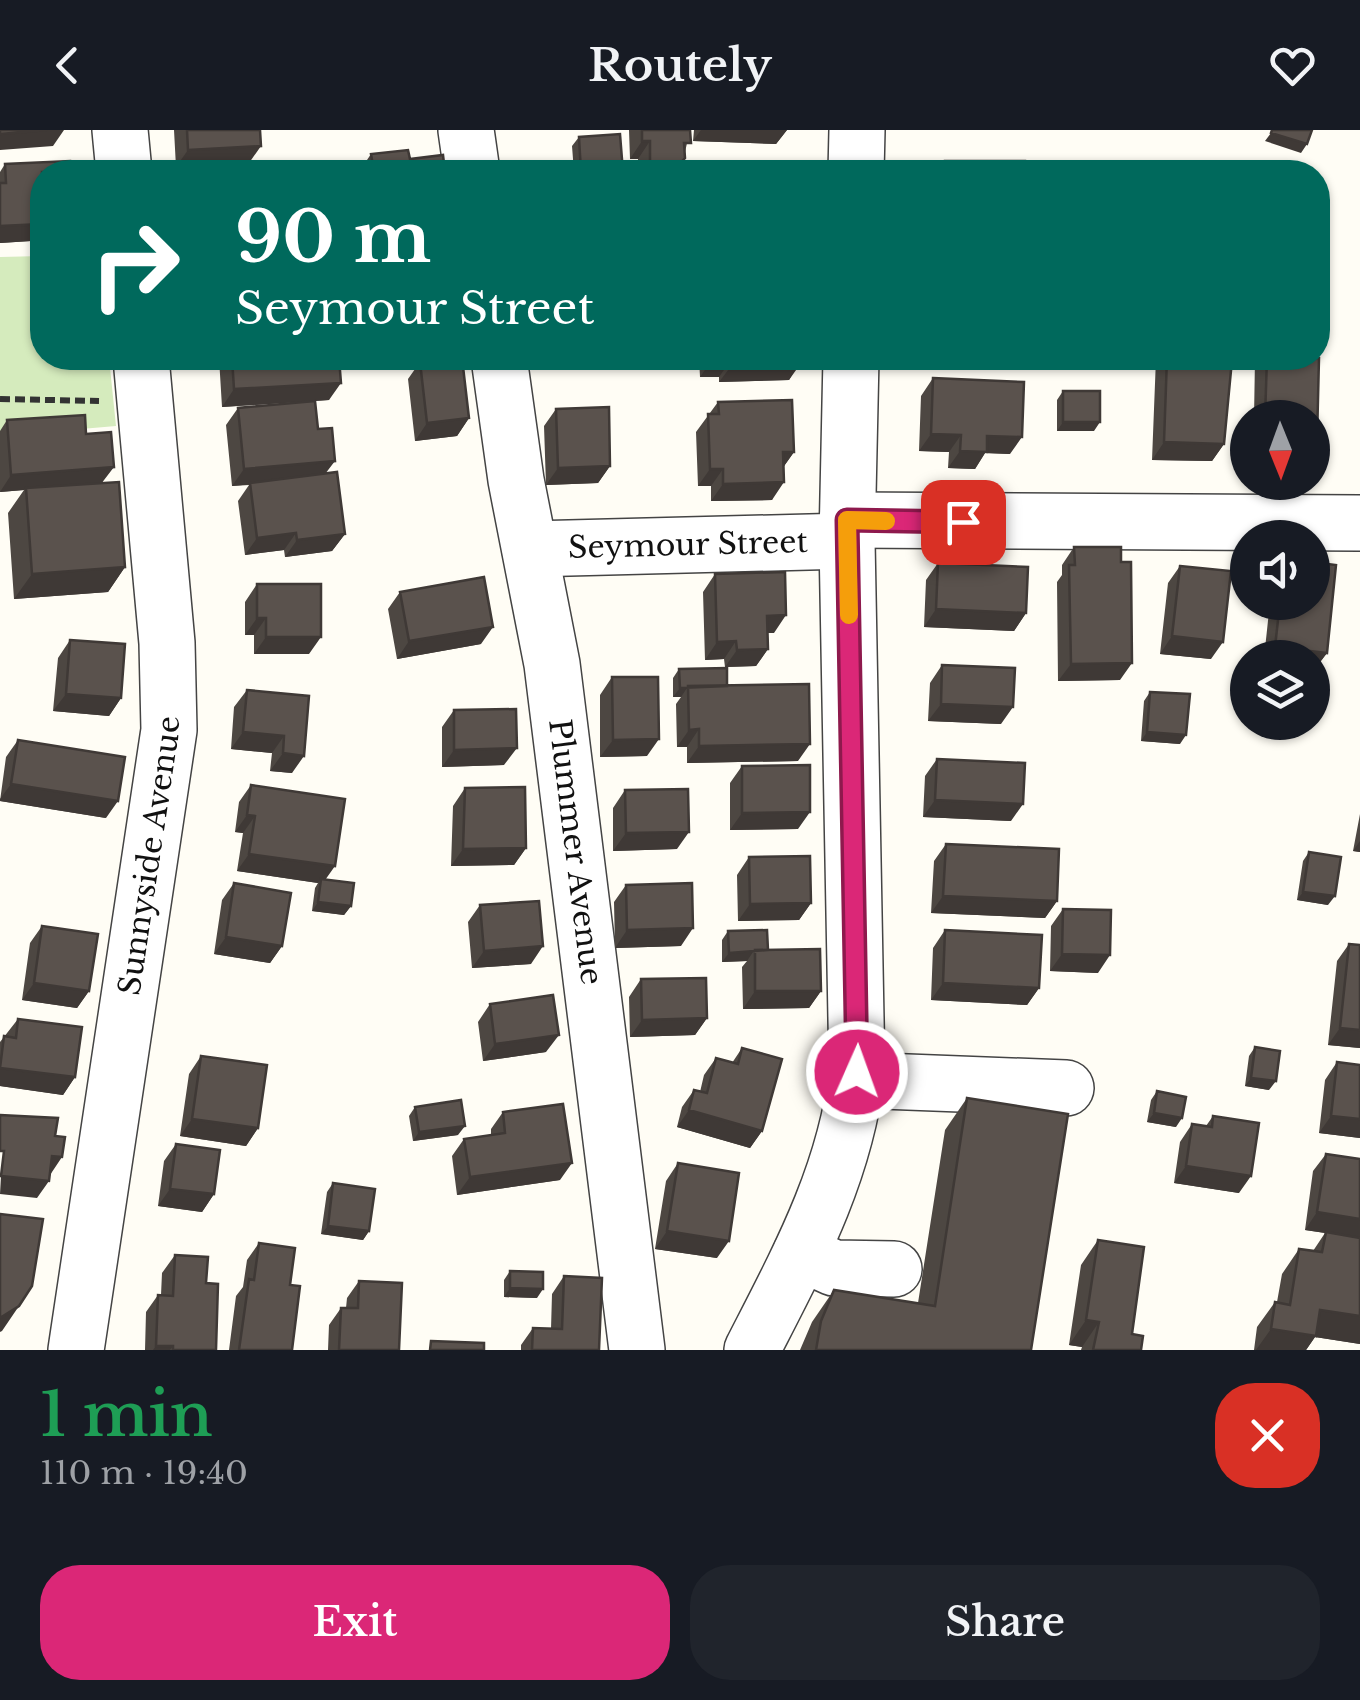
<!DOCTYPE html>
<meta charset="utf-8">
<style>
:root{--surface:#171b24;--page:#20242c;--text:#f1f3f6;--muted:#9ea1a6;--accent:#db2777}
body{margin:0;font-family:"Libre Baskerville",serif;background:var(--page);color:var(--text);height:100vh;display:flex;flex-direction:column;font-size:38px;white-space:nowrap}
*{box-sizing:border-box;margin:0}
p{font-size:32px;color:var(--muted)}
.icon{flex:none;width:55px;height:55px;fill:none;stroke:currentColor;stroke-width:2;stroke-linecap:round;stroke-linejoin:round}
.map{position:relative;height:1220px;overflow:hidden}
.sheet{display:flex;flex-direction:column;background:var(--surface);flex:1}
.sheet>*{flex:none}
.hud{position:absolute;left:30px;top:30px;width:1300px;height:210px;border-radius:40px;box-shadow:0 2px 8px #0004;background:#00695c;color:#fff;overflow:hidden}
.needle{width:65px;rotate:179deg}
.buttons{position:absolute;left:1230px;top:270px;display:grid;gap:20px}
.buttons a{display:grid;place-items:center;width:100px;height:100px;border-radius:50%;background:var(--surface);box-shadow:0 2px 8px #0004;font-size:50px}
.pin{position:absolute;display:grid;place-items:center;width:85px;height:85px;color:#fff;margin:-42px;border-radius:20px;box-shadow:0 5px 15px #0006}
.me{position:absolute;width:110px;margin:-55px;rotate:2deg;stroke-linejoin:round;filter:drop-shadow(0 0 8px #0008)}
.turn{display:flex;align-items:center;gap:35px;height:210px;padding:0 40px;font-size:45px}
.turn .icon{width:130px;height:130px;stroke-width:2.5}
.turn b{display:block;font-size:70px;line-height:85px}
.round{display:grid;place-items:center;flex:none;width:105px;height:105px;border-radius:40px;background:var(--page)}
.summary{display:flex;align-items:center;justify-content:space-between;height:170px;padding:0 40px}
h1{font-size:60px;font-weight:600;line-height:75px;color:#1e9e55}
.primary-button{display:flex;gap:20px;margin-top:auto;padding:20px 40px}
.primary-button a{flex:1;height:115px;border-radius:40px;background:var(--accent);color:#fff;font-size:40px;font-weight:600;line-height:115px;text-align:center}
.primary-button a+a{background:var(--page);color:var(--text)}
header{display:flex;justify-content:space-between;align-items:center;height:130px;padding:0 40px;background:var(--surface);font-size:45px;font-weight:600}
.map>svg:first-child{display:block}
</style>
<header><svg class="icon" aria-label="back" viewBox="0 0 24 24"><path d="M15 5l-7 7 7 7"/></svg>Routely<svg class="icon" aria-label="heart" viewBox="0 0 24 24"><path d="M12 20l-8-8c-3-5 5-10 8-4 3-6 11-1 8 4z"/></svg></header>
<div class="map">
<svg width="1360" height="1220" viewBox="0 0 1360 1220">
<rect width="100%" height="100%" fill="#fffdf5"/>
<path fill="#d5ebbd" d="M42 126V228H109L116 296 0 306V127Z"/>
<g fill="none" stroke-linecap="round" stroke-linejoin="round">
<defs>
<g id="minor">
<path d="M120 0 124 42"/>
<path d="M466 0 472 42"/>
<path d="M856 42 857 0"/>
<path id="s1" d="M499 228 516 350 552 534 637 1220"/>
<path d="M847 390 1360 393"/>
<path id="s2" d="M530 419 847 411"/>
<path d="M856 950 1066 958"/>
<path d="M801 1123 834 1138 894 1139"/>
<path id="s3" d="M76 1220 169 600 167 513 141 228"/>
<path d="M752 1220C798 1130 845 1045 857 942L847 411 851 228"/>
</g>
</defs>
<use href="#minor" stroke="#444" stroke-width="58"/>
<path stroke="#333" stroke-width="6" stroke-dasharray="10 5" stroke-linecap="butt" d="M0 269 99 271"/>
<use href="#minor" stroke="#fff" stroke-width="55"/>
</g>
<path fill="#4d4742" d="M174 0H260L249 33 176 37Z
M629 0H690L685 22 675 42H638V29H630Z
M694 0H787L776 14 693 11Z
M579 7 623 42H574L572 16Z
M371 24 410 29 445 42H359Z
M945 31 1025 42H937Z
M5 34 42 42V96L31 111 0 113V42Z
M219 228H339L329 270 222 277Z
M699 228H801L789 250 719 252V247H700Z
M1156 228H1226L1224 314 1212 331 1152 330Z
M1255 228H1319L1317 310 1312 316V288H1254Z
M420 232 469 288 457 306 415 311 408 249Z
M933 248 1010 324 985 323 975 339 948 338 949 322 919 321 921 266Z
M1063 261 1094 301H1057V270Z
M718 272 794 322 784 336 772 370 711 371V356H698L696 302Z
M238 278 318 299 326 344 345 404 332 421 285 427 284 420 245 425 238 371 249 355 232 356 226 295Z
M556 279 610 336 598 353 546 355 544 296Z
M7 290 86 304 103 353 125 437 108 462 14 469 8 383 24 360 0 362V301Z
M1074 417 1120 550 1058 551 1057 452 1062 445V435Z
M938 433 1026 483 1014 501 924 497 926 450Z
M1180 436 1211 529 1160 524 1168 453Z
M715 444 774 503H768V519L756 536 725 537 724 529 705 530 703 462Z
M257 454 309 524H254V505H245V472Z
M400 462 481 514 397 529 388 479Z
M1270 472H1312L1327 523 1314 540 1312 528H1264Z
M70 510 121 568 109 586 53 581 58 528Z
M942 535 1001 594 928 591 930 553Z
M679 539 727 556 798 631 687 633V617H677L676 574 681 567H673V548Z
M612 547 647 626 600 627V565Z
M247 560 309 566 292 643 270 641 272 623 231 619 234 577Z
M1150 562 1180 614 1141 611 1144 571Z
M454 580 504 635 442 637V597Z
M18 610 106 688 0 671 6 627Z
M937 629 1011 691 923 687 925 646Z
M742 636 798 699 730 700V653Z
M251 655 326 749 351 776 344 785 312 781 315 758 318 753 237 741 243 703 235 702 239 672Z
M465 658 526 718 514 735 451 736 453 676Z
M625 660 677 719 613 721V678Z
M1360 684V722L1353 721Z
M946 714 1057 771 1045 788 931 783 934 731Z
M1309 722 1328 775 1297 770 1303 731Z
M749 727 811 773 799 790 738 791 737 745Z
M234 753 282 816 270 833 214 824 222 770Z
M626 755 681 816 615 818 614 772Z
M480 775 531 834 472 838 468 792Z
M1063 779 1098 843 1050 841 1051 796Z
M42 796 89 861 77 878 22 870 30 813Z
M945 800 1039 858 1027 875 931 870 933 818Z
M728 801 768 820 821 861 809 878 743 879 742 837 747 831 722 832V810Z
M1349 814 1360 815V918L1328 915 1337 831Z
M641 849 707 888 695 905 630 907 629 867Z
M490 874 546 922 483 931 478 892Z
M18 889 75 947 63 965 0 956V912Z
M1255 917 1269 960 1245 956 1249 926Z
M742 918 762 1001 750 1018 677 997 682 977 694 960 700 962 704 945 716 928 732 933Z
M201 926 258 998 246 1016 180 1006 189 944Z
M1337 932 1360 1008 1319 1003 1325 950Z
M1157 961 1176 997 1147 992 1151 970Z
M967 968 1031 1220H800L812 1192 834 1160 918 1173 945 1000Z
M415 977 458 1005 413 1011 409 986Z
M503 982 560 1050 457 1065 452 1026 464 1009 491 1005V999Z
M1213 986 1239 1063 1174 1053 1180 1012 1192 994 1206 996Z
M176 1014 214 1064 202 1082 158 1076 164 1031Z
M1326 1024 1360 1108V1214L1315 1207 1306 1220H1254L1257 1197 1275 1172H1277L1282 1144 1299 1119 1313 1121 1325 1103 1305 1100 1313 1041Z
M678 1033 717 1128 655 1119 666 1051Z
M333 1053 369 1101 363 1110 321 1104 327 1062Z
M1098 1110 1132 1204 1141 1220H1081L1082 1217 1069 1215 1081 1135Z
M259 1113 290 1155 292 1220H229L236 1166 243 1157 247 1130Z
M175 1125 206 1153 216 1220H145L146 1182 158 1165H161L162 1143Z
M510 1141 537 1168 504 1167V1150Z
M564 1146 599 1220H521V1215L533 1198 551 1199 552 1164Z
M359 1151 399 1220H328L329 1195 341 1178H346L347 1168Z"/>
<path fill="#3f3936" d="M47 0H64L53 16 0 20V4Z
M701 0H787L776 14 693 11Z
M1271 3 1307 14 1301 23 1265 11Z
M642 11H650L638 29H630Z
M261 16 249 33 176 37 188 20Z
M685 28 675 42H646L650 36Z
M42 79V96L31 111 0 113V96Z
M390 228H421L388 231Z
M919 228H1031L1027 233 917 230Z
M712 230H731L719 247H700Z
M801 233 789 250 719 252 732 235Z
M341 253 329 270 222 277 234 259Z
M469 288 457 306 415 311 427 293Z
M1063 292H1100L1094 301H1057Z
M931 304 961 305 949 322 919 321Z
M987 306 1022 307 1010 324 985 323 975 339 948 338 960 321Z
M1164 312 1224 314 1212 331 1152 330Z
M783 322H794L782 339Z
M335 331 322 348 232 356 244 339Z
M610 336 598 353 546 355 558 338Z
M114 337 101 354 26 358 24 360 0 362 11 345Z
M710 339H723L711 356H698Z
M784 352 772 370 711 371 723 354Z
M296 403 284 420 245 425 257 408Z
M345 404 332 421 285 427 297 410Z
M125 437 108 462 14 469 32 444Z
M936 479 1026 483 1014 501 924 497Z
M786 485 774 503H755L767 486Z
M257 488H266L254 505H245Z
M493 497 481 514 397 529 409 511Z
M1172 506 1223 512 1211 529 1160 524Z
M266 507H321L309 524H254Z
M736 511 724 529 705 530 717 512Z
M1275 517 1327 523 1314 540H1312V528H1268Z
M768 519 756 536 725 537 737 520Z
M1132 533 1120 550 1058 551 1071 534Z
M680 558H687L681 567H673Z
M66 564 121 568 109 586 53 581Z
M941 574 1013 577 1001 594 928 591Z
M699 599 687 617H677L689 600Z
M243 602 284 606 272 623 231 619Z
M1147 602 1186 605 1180 614 1141 611Z
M659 609 647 626 600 627 613 610Z
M810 614 798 631 687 633 699 616Z
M517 618 504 635 442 637 454 620Z
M283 623 304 626 292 643 270 641Z
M11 654 118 671 106 688 0 671V669Z
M935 670 1023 674 1011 691 923 687Z
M810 682 798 699 730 700 742 683Z
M247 685 255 686 243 703 235 702Z
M689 702 677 719 613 721 626 703Z
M1360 711V722L1353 721Z
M526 718 514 735 451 736 463 719Z
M249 724 335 736 323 753 321 749 318 753 237 741Z
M1303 762 1335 766 1328 775 1297 770Z
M943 766 1057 771 1045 788 931 783Z
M318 772 351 776 344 785 312 781Z
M811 773 799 790 738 791 750 774Z
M693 798 681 816 615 818 627 800Z
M226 807 282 816 270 833 214 824Z
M543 816 531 834 472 838 484 821Z
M753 822 747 831 722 832 729 823Z
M1062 824 1110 825 1098 843 1050 841Z
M34 853 89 861 77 878 22 870Z
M943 853 1039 858 1027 875 931 870Z
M755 861H821L809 878 743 879Z
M707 888 695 905 630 907 642 890Z
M1340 898 1360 900V918L1328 915Z
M559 905 546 922 483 931 495 914Z
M0 938 75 947 63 965 0 956Z
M1251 948 1276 951 1269 960 1245 956Z
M689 980 762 1001 750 1018 677 997Z
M1154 983 1182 988 1176 997 1147 992Z
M1331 986 1360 989V1008L1319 1003Z
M192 989 258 998 246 1016 180 1006Z
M465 996 458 1005 413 1011 419 1002Z
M52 1026 62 1027 50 1045Z
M572 1033 560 1050 457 1065 470 1047Z
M1186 1036 1251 1046 1239 1063 1174 1053Z
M1 1046 49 1051 37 1068 0 1064Z
M170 1059 214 1064 202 1082 158 1076Z
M1317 1082 1360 1089V1108L1305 1100Z
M328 1096 369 1101 363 1110 321 1104Z
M667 1101 729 1111 717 1128 655 1119Z
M510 1158 543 1159 537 1168 504 1167Z
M19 1176 2 1201 0 1202V1188Z
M1320 1180 1360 1186V1214L1315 1207 1306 1220H1256L1271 1199Z
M1086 1190 1099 1192 1082 1217 1069 1215Z
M156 1216H173L170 1220H153Z"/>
<path fill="#5a524d" stroke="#3f3936" stroke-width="2.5" d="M0 0H47L0 4Z
M187 0H260L261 16 188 20Z
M642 0H690L691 13H684L685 28 677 37 650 36V11H642Z
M1272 0H1312L1307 14 1271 3Z
M620 4 623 42H581L579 7Z
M408 20 410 29 443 25 445 42H374L371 24Z
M70 31V42H42V94L0 96V53H6L5 34Z
M945 31H1025V42H945Z
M771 34H796L797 40H806V42H771Z
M232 228H339L341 253 234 259Z
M462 228 469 288 427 293 420 232Z
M712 228H801V233L732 235 731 230H712Z
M1167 228H1226V230H1232L1224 314 1164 312Z
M1267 228H1319L1317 310H1312V288H1265Z
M933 248 1024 252 1022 307 987 306V322L960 321 961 305 931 304Z
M1063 261H1100V292H1063Z
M792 270 794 322H783L784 352 723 354V339H710L708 284H719L718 272Z
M315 271 318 299 332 298 335 331 244 339 238 278Z
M609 277 610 336 558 338 556 279Z
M85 285 86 304 111 302 114 337 11 345 7 290Z
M337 342 345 404 297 410 296 403 257 408 250 353Z
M119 352 125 437 32 444 26 358Z
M1074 417H1121V432H1131L1132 533 1071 534 1069 435H1075Z
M1312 432 1336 435 1327 523 1275 517 1280 472H1312Z
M938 433 1028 437 1026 483 936 479Z
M1180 436 1231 441 1223 512 1172 506Z
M785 442 786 485 767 486 768 519 737 520 736 511 717 512 715 444Z
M484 447 493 497 409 511 400 462Z
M257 454H321V507H266V488H257Z
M70 510 125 514 121 568 66 564Z
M942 535 1015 538 1013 577 941 574Z
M727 538V556L680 558 679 539Z
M612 547H658L659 609 613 610Z
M809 554 810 614 699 616V599L689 600 688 556Z
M247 560 309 566 304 626 283 623 284 606 243 602Z
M1150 562 1190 564 1186 605 1147 602Z
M516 579 517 618 454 620V580Z
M18 610 125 627 118 671 11 654Z
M937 629 1025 633 1023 674 935 670Z
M810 635V682L742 683V636Z
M251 655 345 669 335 736 249 724 255 686 247 685Z
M525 657 526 718 463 719 465 658Z
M688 659 689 702 626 703 625 660Z
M946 714 1059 719 1057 771 943 766Z
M1309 722 1341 727 1335 766 1303 762Z
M810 726 811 773 750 774 749 727Z
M321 749 354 753 351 776 318 772Z
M234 753 291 763 282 816 226 807Z
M692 753 693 798 627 800 626 755Z
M539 771 543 816 484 821 480 775Z
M1063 779 1111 780 1110 825 1062 824Z
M42 796 98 804 89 861 34 853Z
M767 800 768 820 729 823 728 801Z
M945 800 1042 805 1039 858 943 853Z
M1349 814 1360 815V900L1340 898Z
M820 819 821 861H755V820Z
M706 848 707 888 642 890 641 849Z
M553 865 559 905 495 914 490 874Z
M18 889 82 897 75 947 0 938 4 906 16 908Z
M1255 917 1280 921 1276 951 1251 948Z
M742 918 782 929 762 1001 689 980 694 960 707 963 716 928 738 934Z
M201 926 267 935 258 998 192 989Z
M1337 932 1360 935V989L1331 986Z
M1157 961 1186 967 1182 988 1154 983Z
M967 968 1068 984 1031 1220H816L821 1191 834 1160 935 1176Z
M461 970 465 996 419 1002 415 977Z
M563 974 572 1033 470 1047 464 1009 505 1003 503 982Z
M0 985 58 988 55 1006 65 1007 62 1027 52 1026 49 1051 1 1046 4 1021H0Z
M1213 986 1259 993 1251 1046 1186 1036 1192 994 1212 997Z
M176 1014 220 1020 214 1064 170 1059Z
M1326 1024 1360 1029V1089L1317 1082Z
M678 1033 739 1043 729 1111 667 1101Z
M333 1053 375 1059 369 1101 328 1096Z
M0 1084 43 1089 32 1156 19 1176 0 1188Z
M1326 1102 1360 1108V1186L1320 1180 1316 1206 1271 1199 1275 1172 1290 1175 1299 1119 1322 1122Z
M1098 1110 1144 1117 1132 1204 1143 1206 1141 1220H1093L1099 1192 1086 1190Z
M259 1113 295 1118 290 1155 300 1156 292 1220H239L249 1149 254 1150Z
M175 1125 208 1127 206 1153 218 1154 216 1220H173V1216H156L158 1165 173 1166Z
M510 1141 543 1142V1159L510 1158Z
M564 1146 602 1148 599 1220H532L533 1198 562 1199Z
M359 1151 402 1153 399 1220H339L341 1178H358Z
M431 1211 484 1213V1220H430Z"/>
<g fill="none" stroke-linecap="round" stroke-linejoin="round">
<defs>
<path id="route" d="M857 942 847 390 963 392"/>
</defs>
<use href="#route" stroke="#8e194d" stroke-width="25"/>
<use href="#route" stroke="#db2777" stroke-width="18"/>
<path stroke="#f59e0b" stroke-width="18" d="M849 485 847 390 886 391"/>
</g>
<g text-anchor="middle" stroke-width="10" stroke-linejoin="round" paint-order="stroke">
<g font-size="30" fill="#111" stroke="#fff">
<text dy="10" stroke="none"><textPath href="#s2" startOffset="158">Seymour Street</textPath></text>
<text dy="10" stroke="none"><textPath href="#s1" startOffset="500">Plummer Avenue</textPath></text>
<text dy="10" stroke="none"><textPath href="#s3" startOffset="500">Sunnyside Avenue</textPath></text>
</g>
</g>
</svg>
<div class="buttons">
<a><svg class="needle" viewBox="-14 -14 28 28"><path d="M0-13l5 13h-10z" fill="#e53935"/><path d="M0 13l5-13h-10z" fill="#9ea1a6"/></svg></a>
<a><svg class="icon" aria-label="sound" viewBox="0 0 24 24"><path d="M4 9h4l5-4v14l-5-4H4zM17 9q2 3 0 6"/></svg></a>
<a><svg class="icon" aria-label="layers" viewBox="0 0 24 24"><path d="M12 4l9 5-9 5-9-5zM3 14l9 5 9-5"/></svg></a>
</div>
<div class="pin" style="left:963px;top:392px;background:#d93025"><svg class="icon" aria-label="arrive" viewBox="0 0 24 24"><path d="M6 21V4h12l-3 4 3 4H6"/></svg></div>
<svg class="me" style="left:857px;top:942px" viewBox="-20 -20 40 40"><circle r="17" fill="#db2777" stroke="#fff" stroke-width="3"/><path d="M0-11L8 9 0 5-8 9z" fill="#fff"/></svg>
<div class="hud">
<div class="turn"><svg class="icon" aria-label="right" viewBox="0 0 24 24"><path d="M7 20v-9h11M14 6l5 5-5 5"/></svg><div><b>90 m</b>Seymour Street</div></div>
</div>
</div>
<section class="sheet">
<div class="summary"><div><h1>1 min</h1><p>110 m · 19:40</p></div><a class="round" style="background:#d93025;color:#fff"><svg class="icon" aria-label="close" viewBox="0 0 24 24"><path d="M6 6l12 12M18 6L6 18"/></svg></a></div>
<div class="primary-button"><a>Exit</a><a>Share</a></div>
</section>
